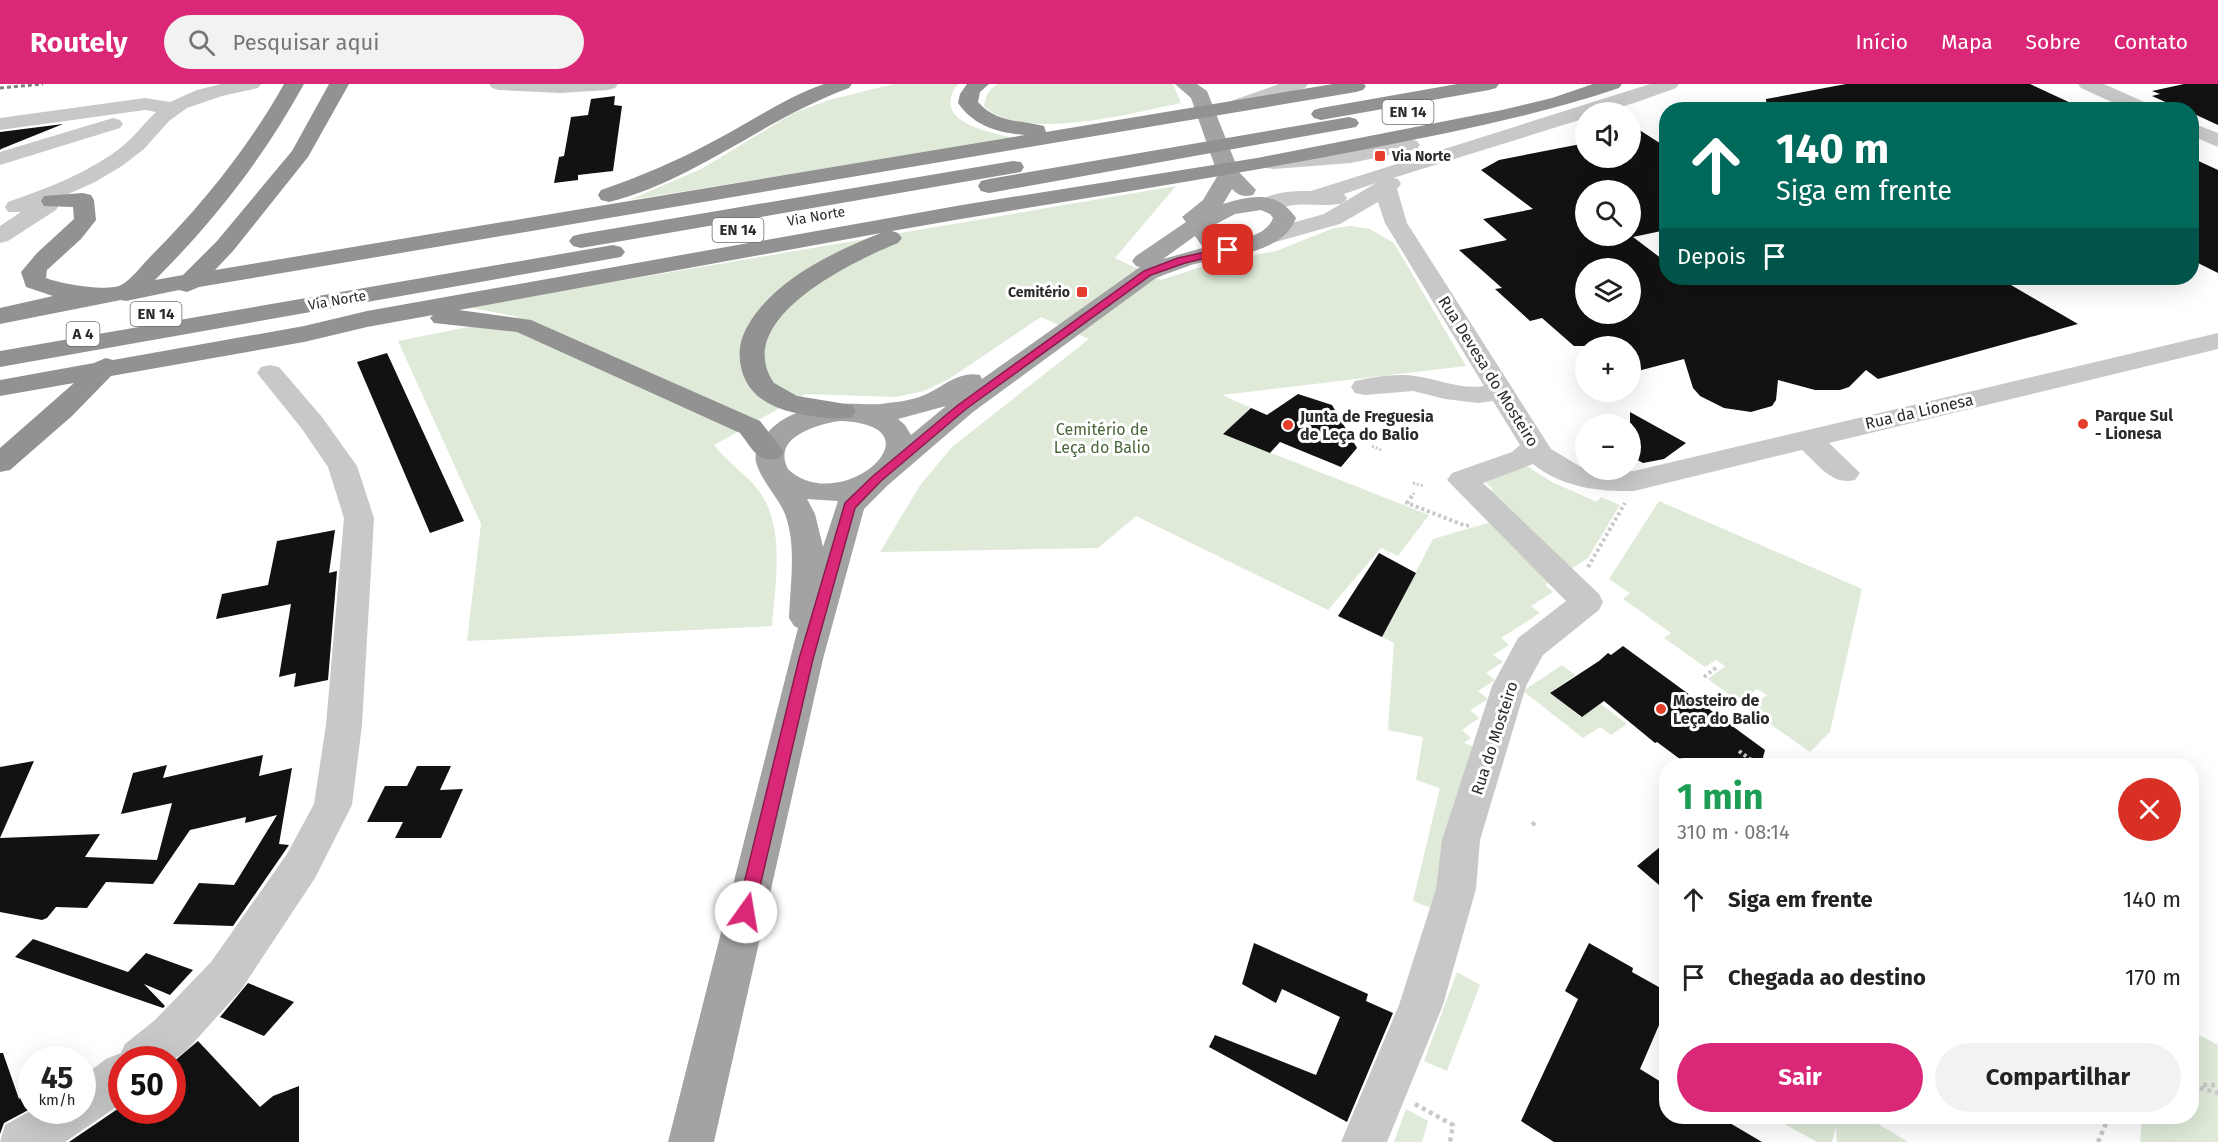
<!DOCTYPE html>
<html lang="pt">
<meta charset="utf-8">
<style>
:root{--surface:#fff;--page:#f2f2f2;--text:#222;--muted:#767676;--accent:#db2777}
body{margin:0;font-family:"Fira Sans",sans-serif;background:var(--page);color:var(--text);height:100vh;display:flex;flex-direction:column;font-size:22px;white-space:nowrap}
*{box-sizing:border-box;margin:0}
p{font-size:20px;color:var(--muted)}
.icon{flex:none;width:33px;height:33px;fill:none;stroke:currentColor;stroke-width:2;stroke-linecap:round;stroke-linejoin:round}
.map{position:relative;flex:1;overflow:hidden}
.sheet{position:absolute;left:1659px;top:674px;width:540px;height:366px;display:flex;flex-direction:column;background:var(--surface);border-radius:24px;box-shadow:0 6px 24px #0002}
.sheet>*{flex:none}
.hud{position:absolute;left:1659px;top:18px;width:540px;height:183px;border-radius:24px;box-shadow:0 6px 24px #0002;background:#00695c;color:#fff;overflow:hidden}
.tools{position:absolute;left:1575px;top:18px;display:grid;gap:12px}
.tools a{display:grid;place-items:center;width:66px;height:66px;border-radius:50%;background:var(--surface);box-shadow:0 6px 24px #0002;font-size:30px}
.speed{position:absolute;left:18px;top:962px;display:flex;gap:12px;font-size:30px;font-weight:700;text-align:center}
.speed>*{display:grid;place-content:center;width:78px;height:78px;border-radius:50%;background:var(--surface);box-shadow:0 6px 24px #0002;line-height:1}
.speed small{font-size:15px;font-weight:400}
.speed .limit{border:9px solid #d22;background:#fff;color:#111}
.pin{position:absolute;display:grid;place-items:center;width:51px;height:51px;color:#fff;margin:-26px;border-radius:12px;box-shadow:0 3px 9px #0006}
.me{position:absolute;width:66px;margin:-33px;rotate:13deg;stroke-linejoin:round;filter:drop-shadow(0 0 4px #0008)}
.turn{display:flex;align-items:center;gap:21px;height:126px;padding:0 18px;font-size:27px}
.turn .icon{width:78px;height:78px;stroke-width:2.5}
.turn b{display:block;font-size:42px;line-height:51px}
.then{display:flex;align-items:center;height:57px;padding:0 18px;background:#0003;gap:12px;font-size:22px}
.round{display:grid;place-items:center;flex:none;width:63px;height:63px;border-radius:32px;background:var(--page)}
.summary{display:flex;align-items:center;justify-content:space-between;height:102px;padding:0 18px}
h1{font-size:36px;font-weight:700;line-height:45px;color:#1e9e55}
.action{display:flex;gap:12px;margin-top:auto;padding:12px 18px}
.action a{flex:1;height:69px;border-radius:36px;background:var(--accent);color:#fff;font-size:24px;font-weight:700;line-height:69px;text-align:center}
.action a+a{background:var(--page);color:var(--text)}
ul{padding:0;list-style:none}
li{display:flex;align-items:center;gap:18px;height:78px;padding:0 18px}
li div{flex:1}
li b{display:block;font-size:22px}
li em{font-style:normal}
header{display:flex;align-items:center;gap:36px;box-sizing:border-box;height:84px;padding:0 30px;background:var(--accent);color:#fff}
header strong{font-size:28px}
nav{display:flex;gap:33px;margin-inline-start:auto;font-size:21px}
.search{width:420px;height:54px;background:var(--page);display:flex;align-items:center;gap:15px;box-sizing:border-box;padding:0 21px;border-radius:33px;color:var(--muted);font-size:22px}
.map>svg:first-child{display:block}
</style>
<header>
<strong>Routely</strong>
<div class="search"><svg class="icon" aria-label="search" viewBox="0 0 24 24"><circle cx="10" cy="10" r="6"/><path d="M15 15l6 6"/></svg>Pesquisar aqui</div>
<nav><a>Início</a><a>Mapa</a><a>Sobre</a><a>Contato</a></nav>
</header>
<div class="map">
<svg width="2218" height="1058" viewBox="0 0 2218 1058">
<rect width="100%" height="100%" fill="#fff"/>
<path fill="#dfead8" d="M894 0H958C929 38 990 48 1014 54L629 116 701 85 794 29 829 16Z
M998 0H1173L1181 19C1132 29 1022 59 984 22 986 11 988 6 998 0Z
M1176 102 1115 174 1161 196 1216 178 1276 167 1334 144 1351 142 1370 145 1394 159 1466 282 1222 311 1251 324 1223 350 1429 431 1398 472 1381 464 1328 526 1136 432 1098 464 880 468 921 400 952 363 1089 255 1041 233 949 295 924 307 896 313 805 310 714 361C727 378 746 390 759 407 786 445 775 499 772 542L467 557 481 440 398 257 519 233 467 223Z
M1525 381 1552 398 1597 418 1601 413 1620 421 1588 474 1568 487 1486 408 1493 405 1482 395Z
M1659 417 1862 505 1830 648 1810 668 1749 625 1767 611 1757 605 1739 618 1708 595 1725 582 1716 576 1705 583 1664 554 1671 549 1623 515 1630 509 1609 495Z
M1495 437 1554 495 1545 501 1553 508 1531 522 1540 529 1501 554 1509 561 1493 571 1503 578 1486 589 1495 596 1478 607 1488 615 1470 626 1479 634 1462 646 1471 654 1464 659 1481 665 1431 824 1413 817 1440 704 1416 696 1423 653 1388 646 1394 559 1382 553 1433 455Z
M1562 581 1575 591 1550 609 1581 633 1601 620 1627 640 1611 651 1600 643 1583 654 1523 607Z
M1457 888 1480 901 1447 987 1424 977Z
M2194 948 2218 961V1058H2140L2142 1032H2192V950Z
M1406 1025 1428 1037 1422 1058H1394Z
M1770 1032H1865L1908 1058H1837L1836 1043 1832 1058H1817Z"/>
<path fill="#121212" fill-rule="evenodd" d="M1846 0H2030L2086 26H1767L1766 15Z
M2184 0H2218V41L2192 29V26H2183L2152 12 2160 10 2152 7Z
M615 12 614 21 622 22 613 87 578 91V96L554 99 559 73 564 72 571 33 588 31 591 15Z
M63 40 1 65 0 66V48Z
M1630 40 1666 63V146L1633 153 1666 178V194H1999L2078 240 1878 295 1866 286 1849 303 1840 306H1815L1778 296 1776 316 1772 322 1751 328 1724 324 1700 312 1693 304 1684 275 1630 289V262H1574L1542 234 1530 237 1495 205 1502 204 1459 166 1507 156 1483 135 1533 125 1481 86 1499 76 1586 59V74H1630ZM1586 106H1630V152H1586ZM1586 184H1630V230H1586Z
M2192 74 2218 86V189L2192 176Z
M387 269 464 437 430 449 357 278Z
M1298 310 1332 321 1357 364 1341 383 1280 358 1270 369 1223 350 1251 324 1267 331Z
M1630 328 1686 359 1664 375 1643 379 1630 372Z
M335 446 329 489 337 487 328 596 294 603 296 589 279 593 291 520 216 535 222 510 268 501 277 457Z
M1379 469 1416 489 1382 553 1338 532Z
M1623 562 1765 666 1761 681H1688L1657 658 1655 659 1604 617 1582 633 1550 609 1599 577 1608 569 1611 571Z
M263 671 259 692 292 684 279 760 289 761 233 842 173 840 199 799 234 801 277 731 245 739 246 733 190 746 153 800 106 798 87 824 56 823 47 834 42 836 0 828V754L100 750 85 773 157 776 172 719 121 730 133 689 167 681 163 694Z
M34 677 0 754V683Z
M417 682H451L440 706 463 705 441 754H395L403 738H367L385 702H407Z
M1666 758V807L1637 782Z
M33 855 128 888 146 869 193 886 170 911 144 900 165 922 163 924 15 873Z
M1254 859 1368 910 1366 917 1393 929 1347 1038 1209 963 1215 951 1316 991 1340 933 1282 905 1276 919 1242 900Z
M1589 859 1633 884 1632 888 1666 907V925L1640 985 1666 1001V1032H1718L1762 1058H1554L1521 1037 1578 915 1565 907Z
M248 899 294 918 264 952 220 933Z
M198 957 260 1023 273 1012 299 1002V1058H69L122 1022V1026H172V979Z
M0 969H3L19 1015 32 1006V1024L4 1039 0 1050Z"/>
<g fill="none" stroke-linecap="round" stroke-linejoin="round">
<path stroke="#c8c8c8" stroke-width="3" stroke-dasharray="2 2" stroke-linecap="butt" d="M1372 362 1381 366
M1413 399 1424 402
M1411 414 1414 409"/>
<path stroke="#c8c8c8" stroke-width="4" stroke-dasharray="3 3" stroke-linecap="butt" d="M1412 412 1407 419 1466 442 1472 440
M1588 483 1625 419
M1704 593 1717 583
M1745 622 1757 612
M1739 667 1754 678"/>
<path stroke="#c8c8c8" stroke-width="4.5" stroke-dasharray="4 4" stroke-linecap="butt" d="M1532 741 1538 736
M2195 1001H2218
M2192 1002 2218 1009
M1415 1020 1453 1041 1450 1058
M2098 1058 2109 1032"/>
<path fill="#c8c8c8" fill-rule="evenodd" d="M221 0H261L258 4 222 12 187 24 169 37 144 65 122 82 95 98 55 116 59 121 56 126 8 157 0 159V142L21 128H8L5 123 8 118C48 104 91 88 124 61 136 51 145 38 156 28L145 26 0 46V34L145 14 170 18 197 6Z
M489 0H618L615 4 608 6 560 9 499 6 492 4Z
M1279 0H1308L1305 4 1245 25H1231L1228 21 1231 17Z
M1650 0H1679L1676 4C1647 14 1616 28 1586 28V34L1393 94 1398 95 1401 100 1397 105 1407 139 1551 365 1586 386 1634 387 2218 249V265L1829 359 1860 389 1855 396C1832 402 1818 380 1802 366L1634 407C1599 408 1561 403 1533 380L1483 399 1599 510 1603 518 1599 526 1543 571 1526 602 1480 756 1476 805 1443 921 1387 1058H1341L1399 921 1436 805 1442 756 1492 602 1518 554 1566 517 1447 396 1452 389 1512 368 1520 361 1493 317 1478 319 1445 315 1413 307 1365 311 1355 309 1351 303 1355 297C1373 293 1398 289 1415 292 1438 295 1461 306 1484 302L1385 139 1378 118 1340 140 1272 159 1264 157 1260 152 1264 147 1324 130 1376 99 1344 110 1347 114 1344 119C1325 124 1304 117 1284 123 1275 125 1270 128 1260 126L1257 121C1266 107 1296 107 1311 107Z
M2078 0H2104L2153 22 2156 26H2129L2081 4Z
M113 34 120 36 123 40 120 44 0 81V68Z
M2192 39 2218 49V63L2192 52Z
M1410 55 1417 57 1420 61 1417 65 1351 79 1274 85 1266 84 1263 79 1266 74 1274 73 1351 67Z
M270 281 279 283 322 333 357 382 374 434 362 641 352 721 315 794 241 906 187 966 172 977V975H122V1019L65 1058H0L5 1041 32 1026H82V993L106 975 121 969 125 960 155 936 211 878 287 770 314 720 326 641 344 434 328 383 302 345 257 289 261 283Z"/>
<path fill="#a3a3a3" fill-rule="evenodd" d="M1175 0H1197L1207 7 1239 88 1256 106 1253 111C1243 113 1239 112 1232 105L1223 120C1252 111 1277 106 1296 134 1283 171 1223 172 1191 181 1179 185 1167 190 1156 194L973 328 888 401 864 425 823 575 714 1058H668L798 544 794 542 789 534C790 501 797 462 785 430 778 413 760 395 756 378 754 370 758 364 762 357 776 331 812 321 841 320 855 319 868 321 881 320 895 318 909 317 922 312 941 305 958 286 980 291L982 295 1140 183 1136 182 1132 177 1136 172 1186 138 1182 133 1203 116 1218 91 1191 14ZM1261 126 1270 130 1273 134C1266 154 1226 164 1213 145L1216 140 1235 130ZM1195 152 1202 162 1206 163 1163 175ZM946 322 911 351 905 341 898 335ZM840 337C947 341 840 435 788 385 771 353 818 340 840 337ZM807 415 838 417 823 463 815 430Z"/>
<path fill="#929292" fill-rule="evenodd" d="M284 0H304C264 73 214 137 155 196L183 191 217 157 292 67 329 0H349L308 73 233 167 215 186 1025 51C998 49 974 42 958 19L960 10 967 0H989L980 8 978 18C996 39 1020 36 1044 42L1046 48 1333 0H1364L1366 2 1363 6 1356 8 199 203 187 208 179 206 126 217 121 216 0 240V224L53 212 26 203 21 188 37 169 74 135 73 123 44 122 41 117 44 112 83 109 91 111 94 116 96 136 81 155 47 186 46 194C61 200 108 208 121 201 131 196 142 181 150 173 203 120 248 64 284 0Z
M824 0H852L849 4C766 34 696 96 609 118L601 116 598 111 601 106C639 93 677 77 712 58 749 39 784 14 824 0Z
M1457 0H1499L1496 4 1489 6 1321 36 1314 34 1311 30 1314 26 1321 24Z
M1593 0H1622L1619 4C1536 32 1452 48 1367 65 1209 96 1050 119 892 147L898 149 902 154 898 159C854 177 730 235 774 299L797 312 852 321 856 327 852 333C838 336 825 334 811 332 780 327 748 317 741 283 738 268 740 256 747 243 773 196 833 168 881 149L459 226 531 236 760 337 784 368 780 374C757 380 753 365 740 349L517 248 434 239 430 234 433 231 367 243 304 258 111 292 72 332 10 386 0 388V364L74 299 0 312V296L94 279 106 274 113 276 304 242 367 227 962 121 1257 74 1502 26 1552 14Z
M1349 33 1356 35 1359 39 1356 43 989 109 981 107 978 102 981 97 989 95Z
M1013 77 1021 78 1024 83 1021 88 581 164 573 162 569 157 573 152 581 150Z
M613 161 621 163 625 168 621 173 0 283V267Z"/>
<path stroke="#808080" stroke-width="3" stroke-dasharray="4 3" stroke-linecap="butt" d="M0 4 43 0"/>
</g>
<path fill="#db2777" stroke="#8e194d" stroke-width="1.5" d="M1228 163 1231 164V168L1185 179 1151 191 966 325 881 397 855 424 813 575 754 828 752 834 746 836 740 834 737 828 799 575 845 419 873 392 958 321 1144 187 1178 174Z"/>
<g fill="#e53d2b" stroke="#fff" stroke-width="2">
<rect x="1374" y="66" width="12" height="12" rx="3"/>
<rect x="1076" y="202" width="12" height="12" rx="3"/>
<circle cx="2083" cy="340" r="6"/>
<circle cx="1288" cy="341" r="6"/>
<circle cx="1661" cy="625" r="6"/>
</g>
<g text-anchor="middle" stroke-width="6" stroke-linejoin="round" paint-order="stroke">
<g font-size="14" font-weight="bold" fill="#2b2b2b" stroke="#fff" text-anchor="start">
<text x="1392" y="77">Via Norte</text>
<text x="1070" y="213" text-anchor="end">Cemitério</text>
</g>
<g font-size="14" fill="#2b2b2b" stroke="#fff">
<text transform="translate(816 132) rotate(-10)" y="5">Via Norte</text>
<text transform="translate(337 216) rotate(-10)" y="5">Via Norte</text>
</g>
<g fill="#fff" stroke="#6b6b6b" stroke-width="1.5">
<rect x="1382.5" y="16" width="51" height="24" rx="4.5"/>
<rect x="712.5" y="134" width="51" height="24" rx="4.5"/>
<rect x="130.5" y="218" width="51" height="24" rx="4.5"/>
<rect x="66.5" y="238" width="33" height="24" rx="4.5"/>
</g>
<g font-size="15" font-weight="bold" fill="#2b2b2b">
<text x="1408" y="33">EN 14</text>
<text x="738" y="151">EN 14</text>
<text x="156" y="235">EN 14</text>
<text x="83" y="255">A 4</text>
</g>
<g font-size="16" fill="#2b2b2b" stroke="#fff">
<text transform="translate(1489 287) rotate(58)" y="6">Rua Devesa do Mosteiro</text>
<text transform="translate(1919 327) rotate(-13)" y="6">Rua da Lionesa</text>
<text transform="translate(1494 654) rotate(-72)" y="6">Rua do Mosteiro</text>
</g>
<g font-size="16" font-weight="bold" fill="#2b2b2b" stroke="#fff" text-anchor="start">
<text x="2095" y="337">Parque Sul<tspan x="2095" dy="18">- Lionesa</tspan></text>
<text x="1300" y="338">Junta de Freguesia<tspan x="1300" dy="18">de Leça do Balio</tspan></text>
<text x="1673" y="622">Mosteiro de<tspan x="1673" dy="18">Leça do Balio</tspan></text>
</g>
<g font-size="16" fill="#476639" stroke="#fff">
<text x="1102" y="351">Cemitério de<tspan x="1102" dy="18">Leça do Balio</tspan></text>
</g>
</g>
</svg>
<div class="tools">
<a><svg class="icon" aria-label="sound" viewBox="0 0 24 24"><path d="M4 9h4l5-4v14l-5-4H4zM17 9q2 3 0 6"/></svg></a>
<a><svg class="icon" aria-label="search" viewBox="0 0 24 24"><circle cx="10" cy="10" r="6"/><path d="M15 15l6 6"/></svg></a>
<a><svg class="icon" aria-label="layers" viewBox="0 0 24 24"><path d="M12 4l9 5-9 5-9-5zM3 14l9 5 9-5"/></svg></a>
<a>+</a>
<a>−</a>
</div>
<div class="speed"><div>45<small>km/h</small></div><div class="limit">50</div></div>
<div class="pin" style="left:1228px;top:166px;background:#d93025"><svg class="icon" aria-label="arrive" viewBox="0 0 24 24"><path d="M6 21V4h12l-3 4 3 4H6"/></svg></div>
<svg class="me" style="left:746px;top:828px" viewBox="-20 -20 40 40"><circle r="19" fill="#fff"/><path d="M0-13L10 11 0 6-10 11z" fill="#db2777"/></svg>
<div class="hud">
<div class="turn"><svg class="icon" aria-label="ahead" viewBox="0 0 24 24"><path d="M12 20V5M6 11l6-6 6 6"/></svg><div><b>140 m</b>Siga em frente</div></div>
<div class="then">Depois<svg class="icon" aria-label="arrive" viewBox="0 0 24 24"><path d="M6 21V4h12l-3 4 3 4H6"/></svg></div>
</div>
<section class="sheet">
<div class="summary"><div><h1>1 min</h1><p>310 m · 08:14</p></div><a class="round" style="background:#d93025;color:#fff"><svg class="icon" aria-label="close" viewBox="0 0 24 24"><path d="M6 6l12 12M18 6L6 18"/></svg></a></div>
<ul>
<li><svg class="icon" aria-label="ahead" viewBox="0 0 24 24"><path d="M12 20V5M6 11l6-6 6 6"/></svg><div><b>Siga em frente</b></div><em>140 m</em></li>
<li><svg class="icon" aria-label="arrive" viewBox="0 0 24 24"><path d="M6 21V4h12l-3 4 3 4H6"/></svg><div><b>Chegada ao destino</b></div><em>170 m</em></li>
</ul>
<div class="action"><a>Sair</a><a>Compartilhar</a></div>
</section>
</div>
